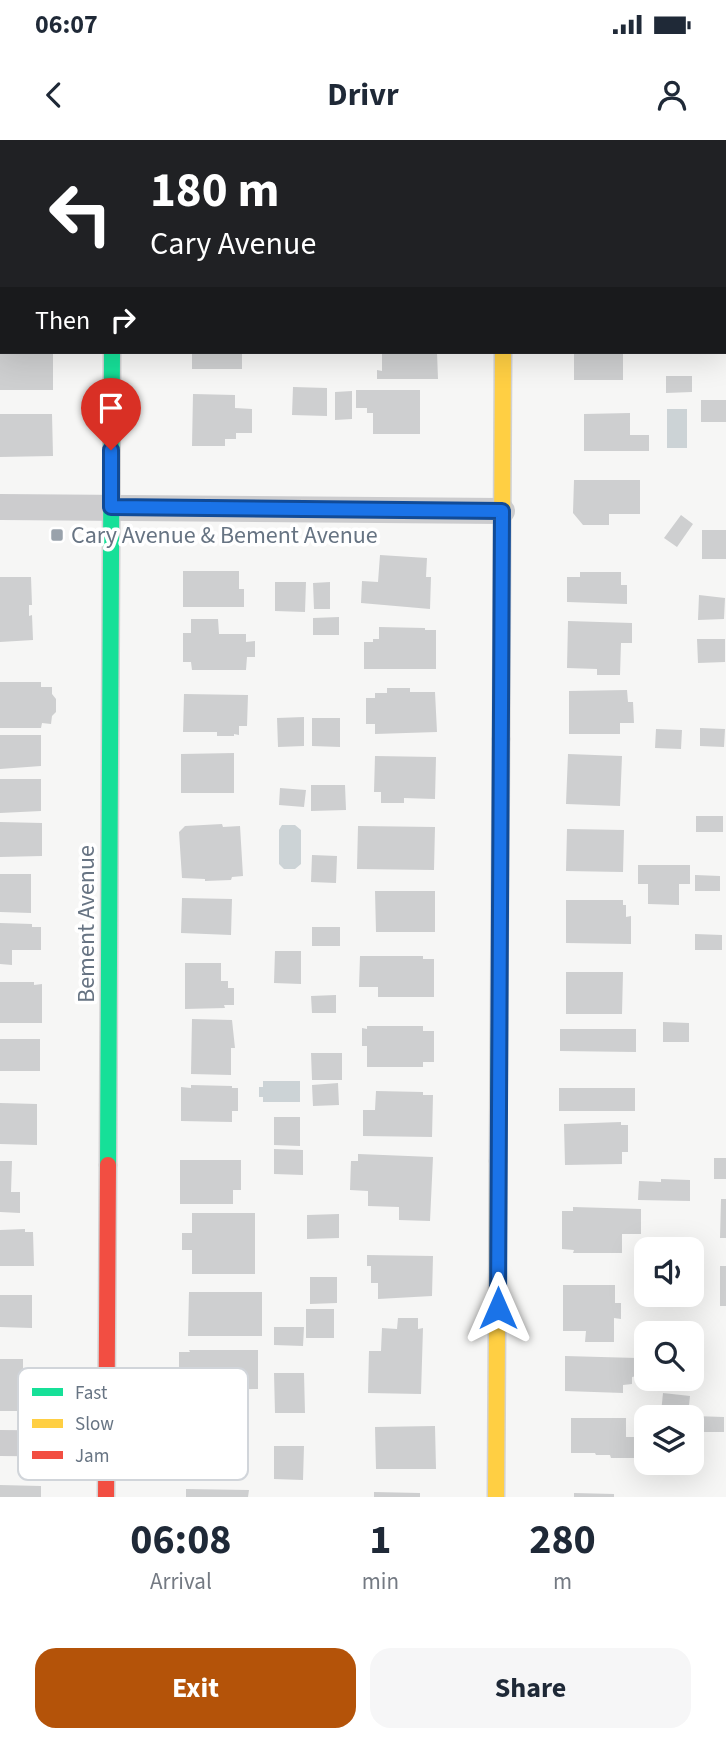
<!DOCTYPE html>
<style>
:root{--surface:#fff;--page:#f6f6f7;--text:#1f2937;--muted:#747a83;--accent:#b45309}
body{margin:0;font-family:"Source Sans 3",sans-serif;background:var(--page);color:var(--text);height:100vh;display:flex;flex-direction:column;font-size:26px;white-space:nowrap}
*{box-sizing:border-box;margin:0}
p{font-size:23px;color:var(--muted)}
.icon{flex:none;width:38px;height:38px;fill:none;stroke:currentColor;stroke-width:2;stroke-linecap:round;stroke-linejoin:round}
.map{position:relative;height:1357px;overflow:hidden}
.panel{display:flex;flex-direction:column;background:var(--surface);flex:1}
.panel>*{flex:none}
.hud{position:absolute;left:0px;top:0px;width:726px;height:214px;box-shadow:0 7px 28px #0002;background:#202124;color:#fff;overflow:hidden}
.tools{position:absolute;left:634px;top:1097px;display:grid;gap:14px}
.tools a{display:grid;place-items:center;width:70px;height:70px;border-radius:14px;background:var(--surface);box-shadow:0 7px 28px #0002;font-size:35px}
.pin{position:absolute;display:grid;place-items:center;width:60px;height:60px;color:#fff;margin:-72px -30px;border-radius:50% 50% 50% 0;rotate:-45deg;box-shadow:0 0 7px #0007}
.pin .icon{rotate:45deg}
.me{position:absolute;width:77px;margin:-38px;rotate:0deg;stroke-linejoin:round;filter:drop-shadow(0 0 5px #0008)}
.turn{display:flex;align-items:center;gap:24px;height:147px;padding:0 35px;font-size:32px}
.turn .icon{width:91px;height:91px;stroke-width:2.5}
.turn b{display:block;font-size:49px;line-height:60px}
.then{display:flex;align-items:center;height:66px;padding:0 35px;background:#0003;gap:14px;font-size:26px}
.eta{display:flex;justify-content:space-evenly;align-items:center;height:119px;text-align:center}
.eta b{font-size:42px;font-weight:700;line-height:49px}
.cta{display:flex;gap:14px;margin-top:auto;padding:14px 35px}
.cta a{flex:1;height:80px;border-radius:21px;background:var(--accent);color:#fff;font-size:28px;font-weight:700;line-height:80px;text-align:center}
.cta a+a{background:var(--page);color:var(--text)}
.status{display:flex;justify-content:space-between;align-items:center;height:49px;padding:0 35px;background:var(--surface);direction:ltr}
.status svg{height:19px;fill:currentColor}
header{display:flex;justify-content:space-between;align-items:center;height:91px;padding:0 35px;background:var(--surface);font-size:32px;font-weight:700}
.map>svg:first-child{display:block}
</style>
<div class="status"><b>06:07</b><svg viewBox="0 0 49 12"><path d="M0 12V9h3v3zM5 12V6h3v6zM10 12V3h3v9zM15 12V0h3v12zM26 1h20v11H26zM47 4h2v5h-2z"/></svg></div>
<header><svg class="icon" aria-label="back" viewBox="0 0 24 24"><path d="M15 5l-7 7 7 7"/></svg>Drivr<svg class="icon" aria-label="person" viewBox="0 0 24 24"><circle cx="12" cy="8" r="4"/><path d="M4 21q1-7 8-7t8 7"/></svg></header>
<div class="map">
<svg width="726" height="1357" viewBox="0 0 726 1357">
<rect width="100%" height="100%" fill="#f6f6f5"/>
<path fill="#ccd3d6" d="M667 269H687V308H667Z
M282 685H295L301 690V724L295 729H284L279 724V690Z
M263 941H300V962H263V957H259V947H263Z"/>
<path fill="#cecfd0" d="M0 212H53V250H0Z
M192 212H242V229H192Z
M382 212H437L438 239H377V230L382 231Z
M574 212H623V240H574Z
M666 236H692V252L666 253Z
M293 247 327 248V276L292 275Z
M356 250H420V294H373V273H367V268H356Z
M352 251V279L335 280V252Z
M193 254 235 255V268L252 269V293H236V299H225V306H192Z
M701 260H726V282H701Z
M630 273V295H649V311H584V274Z
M0 274H52L53 316 0 317Z
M574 340H640V374H609V385H583L573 373Z
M681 375 693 384 677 407 664 398Z
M702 390H726V419H702Z
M380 415 427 418 426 437H431L430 469 361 463 362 441 378 442Z
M183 431H239V449H244V467H183Z
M580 432H621V445H627V464L567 462V437H580Z
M0 437H31L32 465H29V476L32 475 33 500 0 502Z
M275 442H306L305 472 275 471Z
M330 442V469H314L313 443Z
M699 455 725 458 724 479 698 480Z
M339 477V495H313V478Z
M191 479H218L219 494H246V502L255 501V517H247L246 530H192L191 522H183V493H191Z
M568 481 632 483V503H621L620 535H597V529L567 528Z
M379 487 425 488V490H436V529H364V502H373V499H379Z
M697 499H725V522L698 523Z
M0 542H41V547H52V554L56 559V572L52 576 51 584 42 583 41 588H0Z
M387 548H410V552H435L437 592 375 594V584H366V558H375V553H387Z
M627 550 628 562H633L634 583H620V594H569V551Z
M184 554 248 555 247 586H239V595L234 594V596H217V592H183Z
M304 577V606L278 607 277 578Z
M312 578H340V607L312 606Z
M700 588 725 589 724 607 700 606Z
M656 589 682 590 681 609 655 608Z
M0 595H41V626L0 629Z
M234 613V653H181V614Z
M568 614 622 616 620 666 566 664Z
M375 616 436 617 435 659 404 658V663H381V652H374Z
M0 639H41V671L0 673Z
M311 645H345L346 670 311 671Z
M280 648 306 650 304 667 279 665Z
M696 676H723V692H696Z
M0 682 42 683V716L0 717Z
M222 684 223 687 240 686 243 736 232 737 231 740 205 741V739L182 738 179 692 185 686Z
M358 686 435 687 434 730 357 729Z
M567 689 624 690 623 732 566 731Z
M312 715 337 716 336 743 311 742Z
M638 725H690V744H679V765L648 764V744H638Z
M0 734H31V773L0 772Z
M695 735 720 736V751H695Z
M375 751H435V792H376Z
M182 758 232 759 231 795 181 793Z
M566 760H623V765H626V777L631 776V804L566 803Z
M0 783 32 784V787H41V810H12V825L0 824Z
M312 787H340V806H312Z
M695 794 722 795V810H695Z
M275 811H301V844L274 843Z
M360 816H423V819H434V857H378V847H359Z
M185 823H221V841H228V848H234V865H224L225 868 185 869Z
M566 832H623L622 874H566Z
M0 842H34V845L42 844V883H0Z
M336 855V873H312L311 856Z
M192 879 232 880 235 908H231V935L191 934Z
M663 882 689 883V902H663Z
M367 886H423V891H434V922H423V927H367V906H362V888L367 889Z
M560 889H636V912L560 911Z
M0 899H40V931H0Z
M311 913H342V940H312Z
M338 943 339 965 313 966 312 945Z
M191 945 232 946V948H238V971H232V982L181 981V947L191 948Z
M559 948H635V971H559Z
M376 951 423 952V955H433L432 997 363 996V970H375Z
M0 963 37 964V1005L0 1004Z
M274 977H300V1006L274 1005Z
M621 982V985H628V1012H622V1024L565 1025 564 984Z
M274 1009 303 1010V1035L274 1034Z
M358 1014 433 1017 430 1081 399 1080V1067L368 1066V1051L350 1050 351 1021H358Z
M714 1018H726V1039H714Z
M180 1020H241V1050H233V1064H180Z
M0 1021H12L11 1052H20V1073L0 1072Z
M661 1039 690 1040V1061L638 1060 639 1041 661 1042Z
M721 1059H726V1098H720Z
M573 1067 641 1069V1094H622V1113H573L574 1110 562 1109V1071H573Z
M192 1073H255V1134H192V1110H182V1093H192Z
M339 1074V1098L307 1099V1075Z
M25 1089V1092H33L34 1126H0V1090Z
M662 1100H692V1110H662Z
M367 1115 433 1116 432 1156 378 1159V1143H371V1126H367Z
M720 1126H726V1166H720Z
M310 1137H337V1163L310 1164Z
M563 1145H615V1163H621V1179L614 1178V1202H585L586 1191H563Z
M189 1152H262V1196H188Z
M0 1155H32V1188L0 1187Z
M662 1155H690V1167H662Z
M306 1169H334V1198H306Z
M398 1178H418V1189L423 1188 421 1254 368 1253 369 1211H381L382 1188 397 1189Z
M274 1187H304L303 1206 274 1205Z
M189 1210H258V1249L189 1250V1247H179V1212H190Z
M565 1216 637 1218V1236L632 1237V1244L623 1245V1253L565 1251Z
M0 1219H23V1261H19V1271H0Z
M274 1233H304L305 1273H275Z
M663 1253 690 1256 688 1275 661 1273Z
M694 1276 724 1277V1292H693Z
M571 1278H626V1297H634V1318H611L610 1315H596L595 1313H571Z
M435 1286 436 1329H376L375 1287Z
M274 1306H304L303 1340 274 1339Z
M660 1323H689V1330H660Z
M0 1345 41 1346V1357H0Z
M186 1349 249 1350 248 1357H186Z
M374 1352 420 1353V1357H374Z
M574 1353 614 1354V1357H574Z"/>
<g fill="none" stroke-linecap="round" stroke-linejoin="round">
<defs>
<path id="fast" d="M498 1021 501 599
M108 1025 112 212"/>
<path id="slow" d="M501 599 503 212
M496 1357 498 1021"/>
<path id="jam" d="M113 0V2
M106 1357 108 1025"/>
</defs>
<use href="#fast" stroke="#d2d2d3" stroke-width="19"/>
<use href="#slow" stroke="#d2d2d3" stroke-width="19"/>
<use href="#jam" stroke="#d2d2d3" stroke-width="19"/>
<path stroke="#ccccce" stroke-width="26" d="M504 2V0
M0 29H2
M0 367 502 371
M0 1303 106 1304"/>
<use href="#fast" stroke="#16e098" stroke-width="16"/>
<use href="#slow" stroke="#ffcf43" stroke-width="16"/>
<use href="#jam" stroke="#f24e42" stroke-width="16"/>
</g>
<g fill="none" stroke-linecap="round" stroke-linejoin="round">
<defs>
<path id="route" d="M111 310V367L502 371 498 1168"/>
</defs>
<use href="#route" stroke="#114b97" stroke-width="18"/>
<use href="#route" stroke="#1a73e8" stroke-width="12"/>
</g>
<rect fill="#99a2ab" stroke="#fff" stroke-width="2.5" x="50" y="388" width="14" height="14" rx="3.5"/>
<g text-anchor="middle" stroke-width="7" stroke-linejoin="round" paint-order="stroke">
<g font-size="24" fill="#677483" stroke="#fff" text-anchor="start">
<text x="71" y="403">Cary Avenue &amp; Bement Avenue</text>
</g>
<g font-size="24" fill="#677483" stroke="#fff">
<text transform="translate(86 784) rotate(-90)" y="8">Bement Avenue</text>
</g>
</g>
<rect x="18" y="1228" width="230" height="112" rx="10" fill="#fff" stroke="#d1d5da" stroke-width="2"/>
<rect x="32" y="1248" width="31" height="8" fill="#16e098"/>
<rect x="32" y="1279" width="31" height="9" fill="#ffcf43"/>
<rect x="32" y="1311" width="31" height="8" fill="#f24e42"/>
<g font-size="19" fill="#677483">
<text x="75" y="1259">Fast</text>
<text x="75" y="1290">Slow</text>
<text x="75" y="1322">Jam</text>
</g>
</svg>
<div class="tools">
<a><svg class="icon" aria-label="sound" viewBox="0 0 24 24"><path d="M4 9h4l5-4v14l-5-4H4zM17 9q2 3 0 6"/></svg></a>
<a><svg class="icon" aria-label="search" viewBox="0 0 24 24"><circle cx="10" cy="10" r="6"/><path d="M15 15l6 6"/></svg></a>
<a><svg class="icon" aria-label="layers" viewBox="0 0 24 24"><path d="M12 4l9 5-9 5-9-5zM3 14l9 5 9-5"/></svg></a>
</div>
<div class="pin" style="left:111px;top:310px;background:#d93025"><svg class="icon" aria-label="arrive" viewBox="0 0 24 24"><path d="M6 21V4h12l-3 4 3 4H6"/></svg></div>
<svg class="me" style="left:498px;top:1168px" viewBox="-20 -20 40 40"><path d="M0-17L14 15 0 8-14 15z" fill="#1a73e8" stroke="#fff" stroke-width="4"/></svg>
<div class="hud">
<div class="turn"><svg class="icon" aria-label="left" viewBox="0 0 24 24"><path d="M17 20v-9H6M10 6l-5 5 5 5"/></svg><div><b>180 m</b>Cary Avenue</div></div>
<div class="then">Then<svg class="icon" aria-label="right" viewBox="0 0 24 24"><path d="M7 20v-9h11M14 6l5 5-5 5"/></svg></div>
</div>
</div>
<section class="panel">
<div class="eta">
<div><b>06:08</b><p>Arrival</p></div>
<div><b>1</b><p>min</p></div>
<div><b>280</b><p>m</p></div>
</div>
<div class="cta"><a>Exit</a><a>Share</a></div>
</section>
